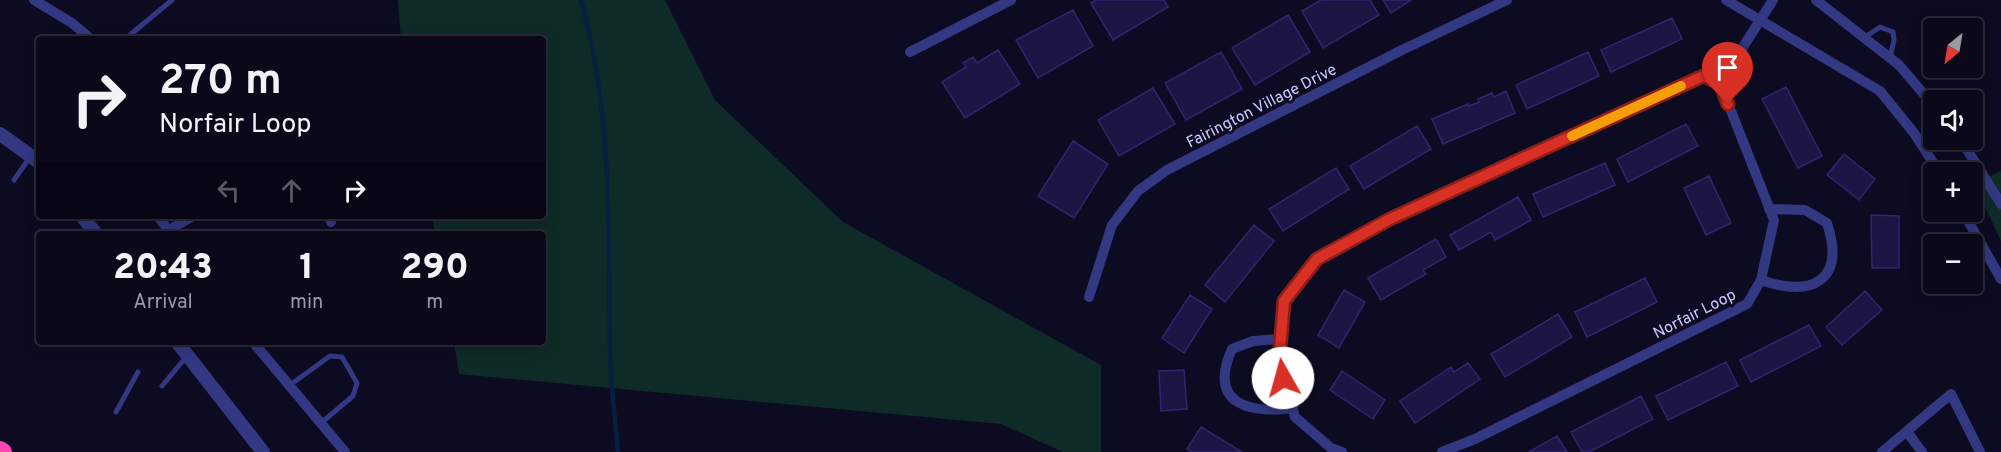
<!DOCTYPE html>
<meta charset="utf-8">
<style>
:root{--surface:#0a0819;--page:#131122;--text:#f1f3f6;--muted:#999aa2;--line:#2a2938}
body{margin:0;font-family:Overpass,sans-serif;background:var(--page);color:var(--text);height:100vh;display:flex;flex-direction:column;font-size:22px;white-space:nowrap}
*{box-sizing:border-box;margin:0}
p{font-size:20px;color:var(--muted)}
.icon{flex:none;width:33px;height:33px;fill:none;stroke:currentColor;stroke-width:2;stroke-linecap:round;stroke-linejoin:round}
.map{position:relative;flex:1;overflow:hidden}
.sheet{position:absolute;left:36px;top:231px;width:510px;height:114px;display:flex;flex-direction:column;background:var(--surface);border-radius:6px;box-shadow:0 3px 15px #0003,0 0 0 2px var(--line)}
.sheet>*{flex:none}
.guide{position:absolute;left:36px;top:36px;width:510px;height:183px;border-radius:6px;box-shadow:0 3px 15px #0003,0 0 0 2px var(--line);background:#0a0819;color:var(--text);overflow:hidden}
.needle{width:39px;rotate:210deg}
.controls{position:absolute;left:1923px;top:18px;display:grid;gap:12px}
.controls a{display:grid;place-items:center;width:60px;height:60px;border-radius:6px;background:var(--surface);box-shadow:0 3px 15px #0003,0 0 0 2px var(--line);font-size:30px}
.pin{position:absolute;display:grid;place-items:center;width:51px;height:51px;color:#fff;margin:-62px -26px;border-radius:50% 50% 50% 0;rotate:-45deg;box-shadow:0 0 6px #0007}
.pin .icon{rotate:45deg}
.me{position:absolute;width:66px;margin:-33px;rotate:353deg;stroke-linejoin:round;filter:drop-shadow(0 0 4px #0008)}
.turn{display:flex;align-items:center;gap:21px;height:126px;padding:0 24px;font-size:27px}
.turn .icon{width:78px;height:78px;stroke-width:2.5}
.turn b{display:block;font-size:42px;line-height:51px}
.lanes{display:flex;align-items:center;height:57px;padding:0 24px;background:#0003;justify-content:center;gap:30px;direction:ltr}
.lanes .off{opacity:.35}
.eta{display:flex;justify-content:space-evenly;align-items:center;height:102px;text-align:center}
.eta b{font-size:36px;font-weight:800;line-height:42px}
.map>svg:first-child{display:block}
</style>
<div class="map">
<svg width="2001" height="452" viewBox="0 0 2001 452">
<rect width="100%" height="100%" fill="#0d0b21"/>
<path fill="#0e2b27" d="M398 0H665L715 100 843 222 1101 365V452H1063L1001 424 459 374 454 342H543V234H435L432 216H543V39H401Z
M2001 171V241L1974 183Z"/>
<g fill="none" stroke-linecap="round" stroke-linejoin="round">
<path stroke="#06213f" stroke-width="4.5" d="M581 0C613 117 608 229 610 348 610 382 615 417 618 452"/>
</g>
<path fill="#1b1643" stroke="#2e2770" stroke-width="1.5" d="M1096 0H1164L1168 7 1113 40 1091 3Z
M1321 0H1370L1379 15 1323 48 1302 11Z
M1383 0H1411L1391 13Z
M1073 10 1093 46 1038 78 1016 40Z
M1288 15 1310 52 1255 85 1232 48Z
M1672 18 1682 39 1611 72 1601 50Z
M998 50 1020 84 965 118 942 82 966 67 963 63 973 57 977 63Z
M1221 52 1242 89 1186 120 1165 83Z
M1588 52 1599 76 1527 109 1516 85Z
M1786 87 1822 156 1798 168 1762 99Z
M1153 88 1175 124 1119 156 1098 120Z
M1506 91 1515 113 1443 144 1432 119 1468 104 1469 106 1479 102 1478 99 1492 93 1494 97Z
M1686 124 1698 146 1628 182 1617 159Z
M1417 126 1431 149 1364 189 1350 166Z
M1073 141 1108 164 1074 218 1038 196Z
M1844 154 1875 179 1859 200 1827 175Z
M1605 163 1615 185 1543 217 1533 194Z
M1336 168 1349 189 1283 231 1269 209Z
M1709 176 1731 223 1706 235 1684 188Z
M1518 197 1531 220 1495 240 1491 232 1459 250 1450 235Z
M1871 215 1899 216V268H1872Z
M1254 225 1274 241 1225 302 1205 285Z
M1436 239 1446 257 1423 270 1426 274 1381 300 1368 278Z
M1645 278 1657 302 1587 337 1575 312Z
M1344 290 1365 302 1339 348 1318 335Z
M1865 291 1882 310 1842 345 1826 327Z
M1190 295 1212 309 1184 353 1162 338Z
M1558 314 1572 337 1505 377 1491 354Z
M1809 325 1821 346 1751 382 1740 360Z
M1726 362 1738 386 1668 420 1656 396Z
M1468 363 1480 379 1415 423 1400 401 1451 367 1454 372Z
M1184 370 1187 409 1161 411 1159 371Z
M1342 371 1385 400 1373 419 1330 390Z
M1641 396 1653 419 1589 452H1582L1571 432Z
M1201 427 1242 452H1192L1187 449Z
M1557 436 1567 452H1529Z"/>
<g fill="none" stroke-linecap="round" stroke-linejoin="round">
<path stroke="#333883" stroke-width="5" d="M1865 37 1880 27 1893 32 1894 40 1890 58
M125 39 172 0
M14 180 30 157
M290 385 330 356 342 357 357 383 353 396 321 423
M162 386 186 357
M116 412 138 372"/>
<path stroke="#333883" stroke-width="10" d="M34 0 72 23 91 39
M1726 0 1880 91 1914 133 1939 172
M1816 0 1899 65 1934 106
M910 52 1011 0
M1720 83 1773 0
M1961 140 2001 204
M1963 212 2001 279
M158 216 171 234
M329 216 331 222
M169 230 193 216
M1761 280C1812 298 1846 281 1827 223L1805 210 1769 209
M1089 297 1112 225 1138 191 1167 170 1402 50 1507 0
M1280 339 1253 341 1232 349C1208 403 1247 414 1293 408
M253 342 345 452
M1908 433 1922 452
M1342 452 1331 448 1295 417 1283 378 1280 348 1284 301 1317 259 1390 220 1703 76 1720 83 1774 220 1761 280 1747 304 1475 439 1442 452
M1882 452 1951 394 1980 452"/>
<path stroke="#333883" stroke-width="14" d="M0 134 39 162
M82 216 96 234
M177 342 263 452"/>
<path stroke="#ff46b1" stroke-width="18" d="M0 450 3 452"/>
</g>
<g fill="none" stroke-linecap="round" stroke-linejoin="round">
<defs>
<path id="route" d="M1283 378 1280 348 1284 301 1317 259 1390 219 1703 76 1720 83 1728 104"/>
</defs>
<use href="#route" stroke="#8d1f18" stroke-width="15"/>
<use href="#route" stroke="#d93025" stroke-width="10"/>
<path stroke="#f59e0b" stroke-width="10" d="M1572 136 1681 86"/>
</g>
<g text-anchor="middle" stroke-width="6" stroke-linejoin="round" paint-order="stroke">
<g font-size="16" fill="#cccbff" stroke="#0d0b21">
<text transform="translate(1261 105) rotate(-27)" y="6">Fairington Village Drive</text>
<text transform="translate(1694 313) rotate(-27)" y="6">Norfair Loop</text>
</g>
</g>
</svg>
<div class="controls">
<a><svg class="needle" viewBox="-14 -14 28 28"><path d="M0-13l5 13h-10z" fill="#e53935"/><path d="M0 13l5-13h-10z" fill="#999aa2"/></svg></a>
<a><svg class="icon" aria-label="sound" viewBox="0 0 24 24"><path d="M4 9h4l5-4v14l-5-4H4zM17 9q2 3 0 6"/></svg></a>
<a>+</a>
<a>−</a>
</div>
<div class="pin" style="left:1728px;top:104px;background:#d93025"><svg class="icon" aria-label="arrive" viewBox="0 0 24 24"><path d="M6 21V4h12l-3 4 3 4H6"/></svg></div>
<svg class="me" style="left:1283px;top:378px" viewBox="-20 -20 40 40"><circle r="19" fill="#fff"/><path d="M0-13L10 11 0 6-10 11z" fill="#d93025"/></svg>
<div class="guide">
<div class="turn"><svg class="icon" aria-label="right" viewBox="0 0 24 24"><path d="M7 20v-9h11M14 6l5 5-5 5"/></svg><div><b>270 m</b>Norfair Loop</div></div>
<div class="lanes"><svg class="icon off" aria-label="left" viewBox="0 0 24 24"><path d="M17 20v-9H6M10 6l-5 5 5 5"/></svg><svg class="icon off" aria-label="ahead" viewBox="0 0 24 24"><path d="M12 20V5M6 11l6-6 6 6"/></svg><svg class="icon" aria-label="right" viewBox="0 0 24 24"><path d="M7 20v-9h11M14 6l5 5-5 5"/></svg></div>
</div>
<section class="sheet">
<div class="eta">
<div><b>20:43</b><p>Arrival</p></div>
<div><b>1</b><p>min</p></div>
<div><b>290</b><p>m</p></div>
</div>
</section>
</div>
